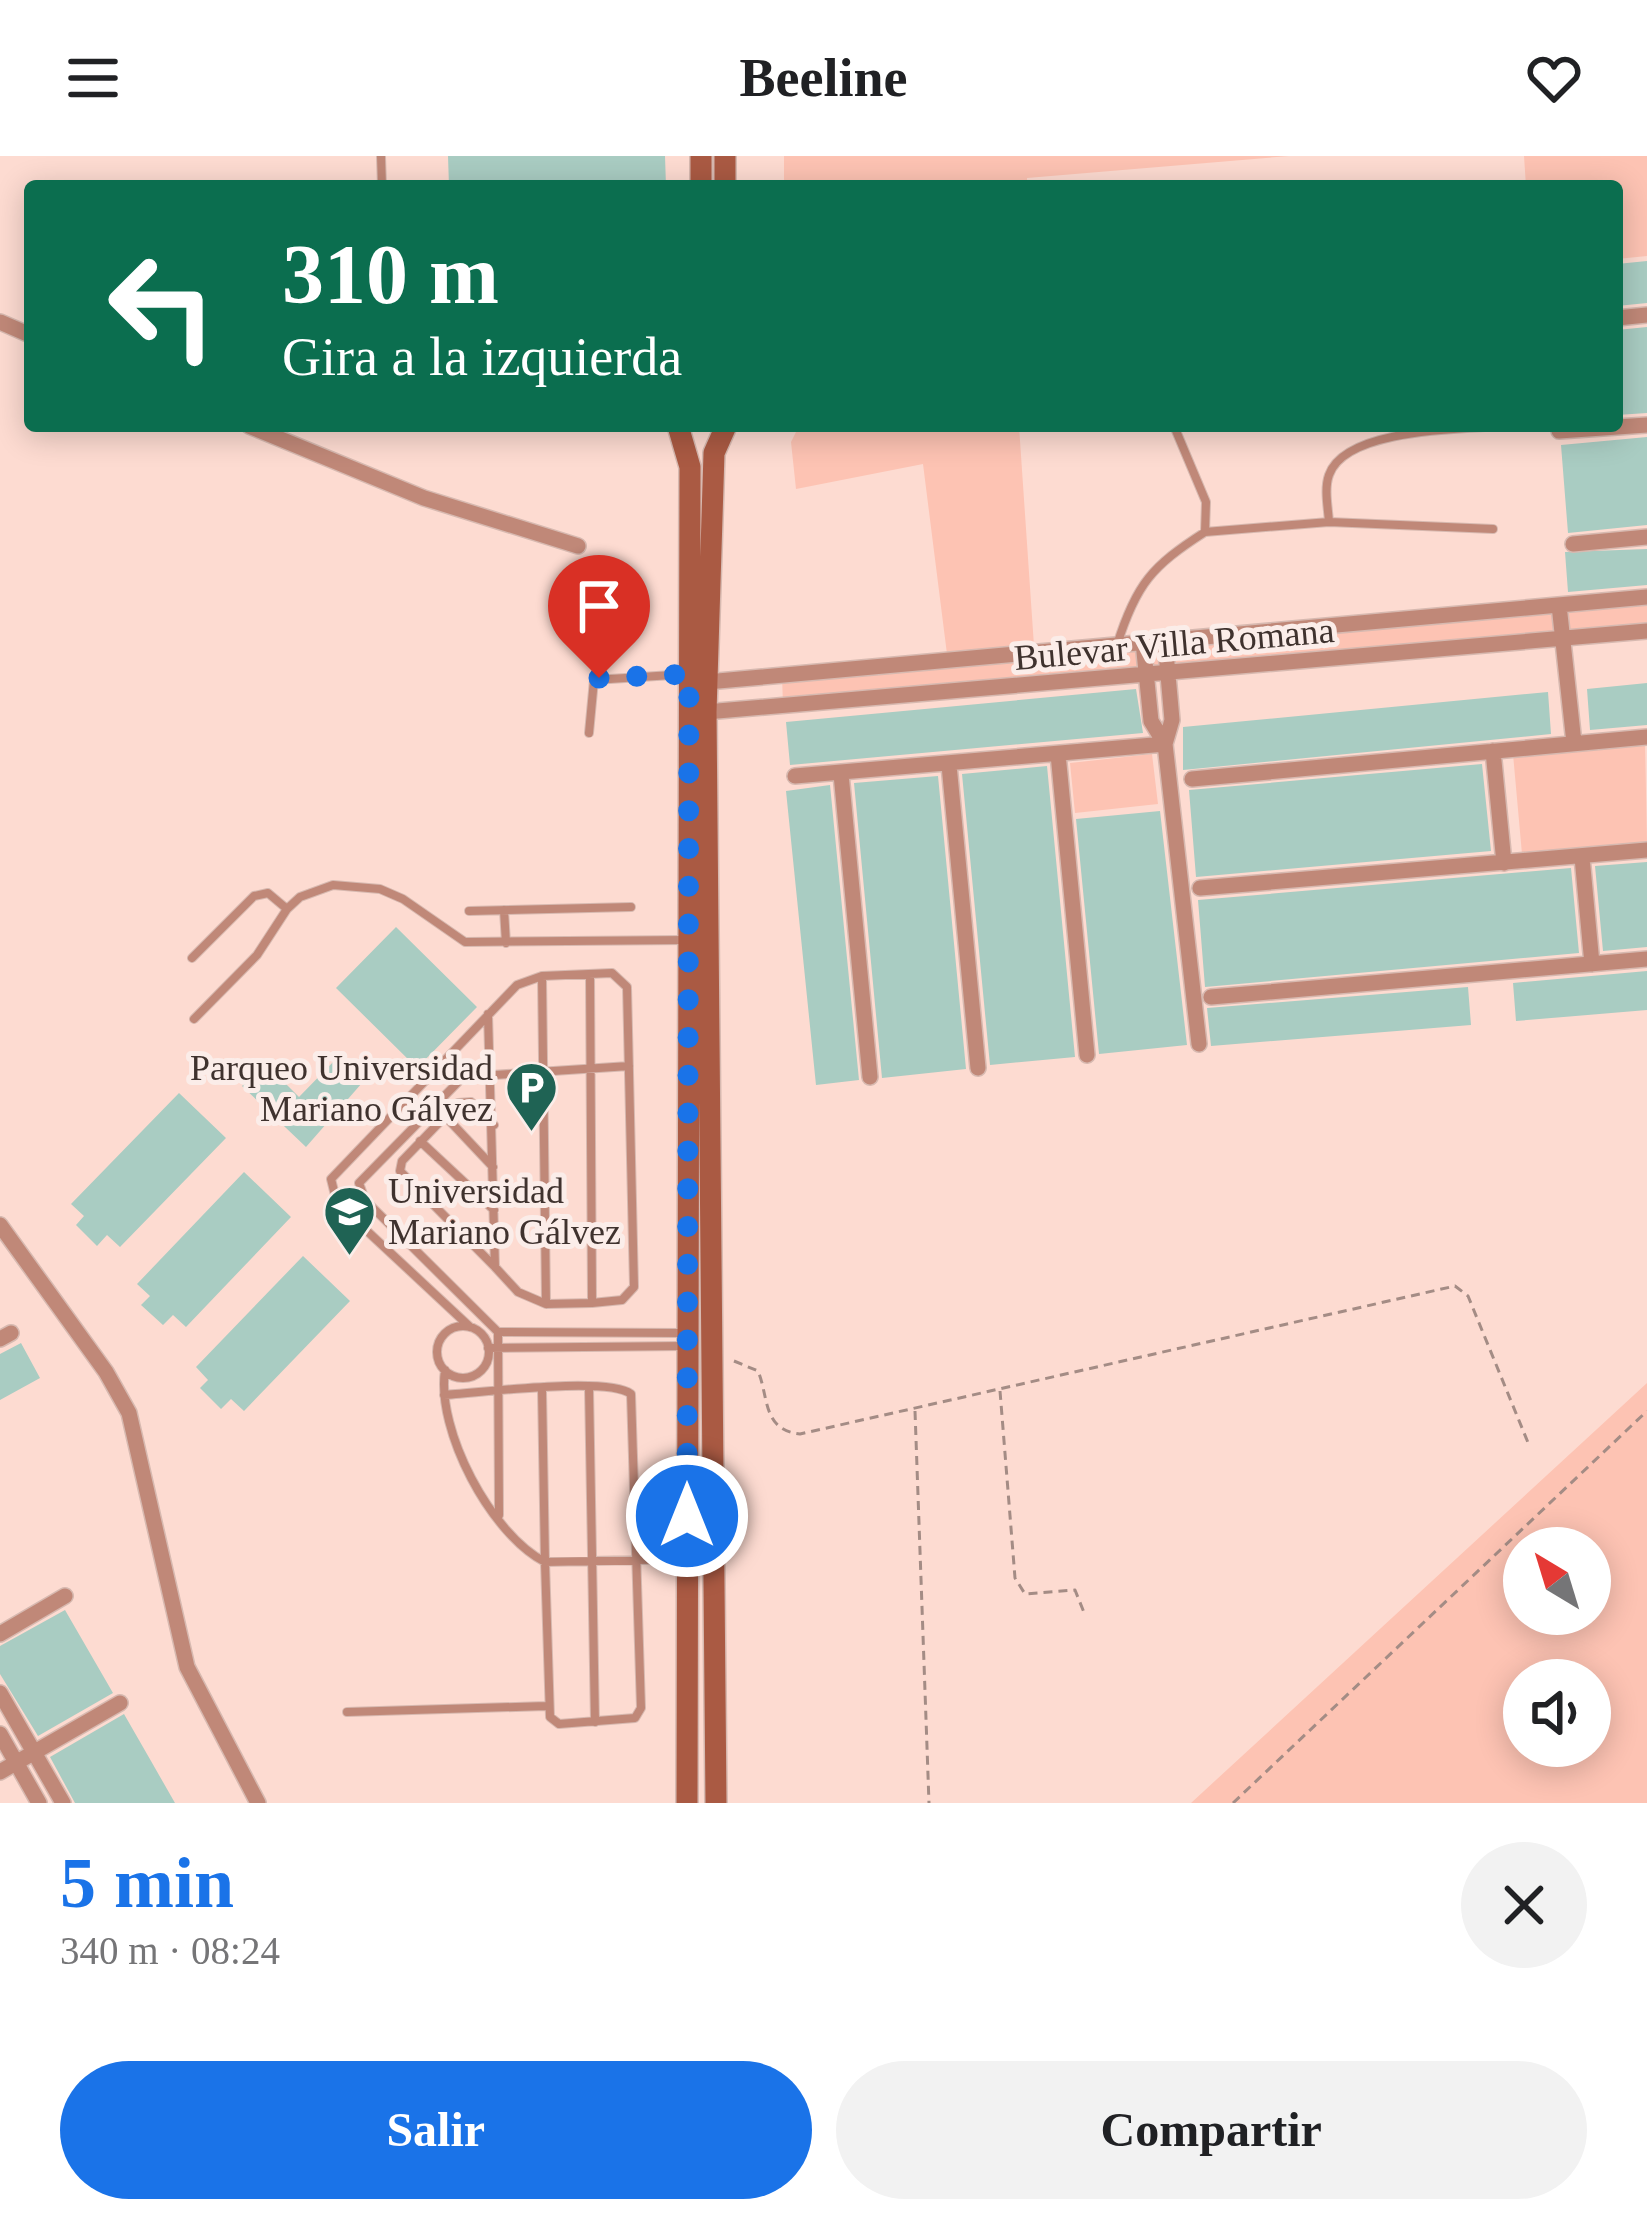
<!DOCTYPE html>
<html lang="es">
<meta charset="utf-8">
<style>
:root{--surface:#fff;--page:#f2f2f2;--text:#202124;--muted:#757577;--accent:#1a73e8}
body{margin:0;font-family:"Times New Roman",serif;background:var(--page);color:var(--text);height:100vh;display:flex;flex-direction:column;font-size:45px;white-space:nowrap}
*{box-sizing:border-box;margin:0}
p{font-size:39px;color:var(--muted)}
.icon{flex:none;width:66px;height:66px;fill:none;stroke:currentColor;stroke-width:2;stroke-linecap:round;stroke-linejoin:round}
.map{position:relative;height:1647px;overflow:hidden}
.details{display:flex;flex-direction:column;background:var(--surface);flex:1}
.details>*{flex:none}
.guide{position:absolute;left:24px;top:24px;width:1599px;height:252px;border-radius:12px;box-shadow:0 6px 30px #0003;background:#0b6e4f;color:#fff;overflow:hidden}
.needle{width:78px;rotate:322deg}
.buttons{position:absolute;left:1503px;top:1371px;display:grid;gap:24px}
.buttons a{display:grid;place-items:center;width:108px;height:108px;border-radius:50%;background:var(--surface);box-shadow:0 6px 30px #0003;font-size:60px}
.pin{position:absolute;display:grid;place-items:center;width:102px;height:102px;color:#fff;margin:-123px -51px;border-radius:50% 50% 50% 0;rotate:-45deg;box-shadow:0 0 12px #0007}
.pin .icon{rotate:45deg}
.me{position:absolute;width:132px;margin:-66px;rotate:0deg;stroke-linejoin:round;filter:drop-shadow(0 0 9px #0008)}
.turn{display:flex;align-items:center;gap:42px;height:252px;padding:0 60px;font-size:54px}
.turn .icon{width:156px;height:156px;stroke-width:2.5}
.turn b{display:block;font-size:84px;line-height:102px}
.round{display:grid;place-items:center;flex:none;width:126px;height:126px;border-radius:63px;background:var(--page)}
.head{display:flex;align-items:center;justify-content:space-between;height:204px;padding:0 60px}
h1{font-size:72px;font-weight:700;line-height:90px;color:var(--accent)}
.button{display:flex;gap:24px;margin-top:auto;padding:24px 60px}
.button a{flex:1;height:138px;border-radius:72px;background:var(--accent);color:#fff;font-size:48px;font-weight:700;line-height:138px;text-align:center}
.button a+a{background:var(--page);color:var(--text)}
header{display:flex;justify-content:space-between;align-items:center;height:156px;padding:0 60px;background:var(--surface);font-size:54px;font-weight:700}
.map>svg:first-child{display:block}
</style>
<header><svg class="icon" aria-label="menu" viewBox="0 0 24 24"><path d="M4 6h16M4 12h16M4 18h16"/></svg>Beeline<svg class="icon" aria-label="heart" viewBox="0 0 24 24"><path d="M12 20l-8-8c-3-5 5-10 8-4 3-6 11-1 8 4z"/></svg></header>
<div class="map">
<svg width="1647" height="1647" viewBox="0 0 1647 1647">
<rect width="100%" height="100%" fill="#fddbd1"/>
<path fill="#fdc3b3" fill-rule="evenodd" d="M784 0H1289L1027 22V30H784Z
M1524 0H1647V100L1617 103V30H1526Z
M799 270H1019L1034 490 947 498 923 308 796 333 791 286Z
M1647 441V475L783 550 782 519Z
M1645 585 1647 686 1522 698 1513 598Z
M1152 598 1158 648 1075 657 1070 607Z
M1647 1227V1647H1191ZM1524 1392H1590V1458H1524ZM1524 1524H1590V1590H1524Z"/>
<path fill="#a9ccc2" d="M448 0H665L666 30H449Z
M1647 105V147L1617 150V108Z
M1647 171V257L1617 259V174Z
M1647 281V369L1568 377 1561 289Z
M1647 393V429L1568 436 1565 396Z
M1647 527V569L1590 574 1587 533Z
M1136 533 1143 577 790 609 786 566Z
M1548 536 1551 578 1183 614V571Z
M1482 608 1491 695 1196 721 1189 634Z
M1047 610 1075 901 990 909 962 618Z
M938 620 966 913 882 922 854 627Z
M830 629 859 924 816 929 786 635Z
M1160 655 1187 889 1099 898 1076 663Z
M1647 706V791L1603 795 1595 710Z
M1571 712 1579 797 1205 831 1198 744Z
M396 771 477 851 417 912 336 832Z
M1647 815V854L1516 865 1513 827Z
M1468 831 1471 869 1211 890 1207 852Z
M336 903 362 927 306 991 242 930 265 907 299 941Z
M179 937 226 982 120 1091 107 1079 97 1090 76 1069 84 1060 71 1048Z
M244 1016 291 1061 186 1171 173 1159 163 1169 141 1149 150 1140 137 1128Z
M303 1100 350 1145 244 1255 231 1243 221 1253 200 1232 208 1224 196 1211Z
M21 1187 40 1222 0 1244V1198Z
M65 1454 113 1537 38 1580 0 1518V1490Z
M124 1558 151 1605 175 1647H75L50 1601Z"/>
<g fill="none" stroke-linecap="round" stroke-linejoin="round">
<defs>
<path id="service" d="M381 0 382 30
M1329 366C1328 351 1324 333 1329 319 1345 272 1463 273 1504 270
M1205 376 1329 366 1493 373
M1117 489C1136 428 1152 410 1205 376L1206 346 1174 270
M589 577 594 524 688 518
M504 754 506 787
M469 755 631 751
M192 802 254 740 268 737 287 753
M488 858 495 1111 518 1136 546 1148 542 820
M194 863 257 799 287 753 300 741 333 729 380 733 403 743 465 786 687 784
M445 960 493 1011
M420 985 494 1054
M494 1110 400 1015 402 1005 458 947 471 946 494 969
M546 1148 592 1147 590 818
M437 1196a26 26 0 1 1 52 0a26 26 0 1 1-52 0Z
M470 1171 337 1047 331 1023 517 829 542 820 612 817 627 831 634 1131 622 1144 592 1147
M498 1176 683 1177
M488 1192 685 1190
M589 1232 595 1566
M542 1234 545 1406 684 1403
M444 1239C480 1237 607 1220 631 1238L641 1552 635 1562 559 1568 550 1561 545 1406C491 1378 436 1275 445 1214
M499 1359 498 1176 365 1044 359 1027 463 921 629 910
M347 1556 546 1550"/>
<path id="minor" d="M1617 162 1647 159
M0 166 30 179
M249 270 424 342 578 390
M1559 275 1647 269
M1573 388 1647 381
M1559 449 1574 587
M1165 485 1172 564 1165 588 1199 888
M1143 486 1151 565 1165 588
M707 526 1647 441
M706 556 1647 475
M1493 595 1504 707
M1058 598 1087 899
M949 609 978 912
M841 618 870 921
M795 620 1165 588
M1192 623 1647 581
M1582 701 1592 808
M1200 732 1647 694
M1211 841 1647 803
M0 1069 106 1216 129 1257 187 1511 258 1647
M0 1183 11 1177
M0 1478 65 1440
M0 1537 63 1647
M0 1578 39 1647
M0 1616 120 1547"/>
<path id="secondary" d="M701 0V30
M725 0V30
M678 270 690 311 687 1647
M716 1647 706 556 714 297 726 270"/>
</defs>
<use href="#service" stroke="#d7b9b0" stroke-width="10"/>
<use href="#minor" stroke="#d7b9b0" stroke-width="18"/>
<use href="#secondary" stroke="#d7b9b0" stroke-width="24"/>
<path stroke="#a48c85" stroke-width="3" stroke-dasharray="9 6" stroke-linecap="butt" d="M734 1205 758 1215C769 1241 762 1274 800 1278L1455 1130 1468 1140 1529 1289
M1000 1235 1015 1422 1025 1438 1075 1434 1085 1459
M915 1255 929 1647
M1233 1647 1647 1255"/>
<use href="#service" stroke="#c08878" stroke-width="8"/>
<use href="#minor" stroke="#c08878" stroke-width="15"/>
<use href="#secondary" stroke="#aa5a43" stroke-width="21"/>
</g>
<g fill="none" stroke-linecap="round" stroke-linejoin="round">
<path stroke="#1a73e8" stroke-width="21" stroke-dasharray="0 37.8" d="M599 522 689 518 687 1360"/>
</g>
<defs>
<symbol id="parking-pin" viewBox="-11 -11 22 30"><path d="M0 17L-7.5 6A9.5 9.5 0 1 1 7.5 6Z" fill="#1f6354" stroke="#fbede9"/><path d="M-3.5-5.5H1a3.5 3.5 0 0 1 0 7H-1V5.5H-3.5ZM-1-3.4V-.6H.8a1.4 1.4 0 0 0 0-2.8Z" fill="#fff"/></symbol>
<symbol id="university-pin" viewBox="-11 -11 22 30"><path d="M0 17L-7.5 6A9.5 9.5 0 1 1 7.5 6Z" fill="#1f6354" stroke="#fbede9"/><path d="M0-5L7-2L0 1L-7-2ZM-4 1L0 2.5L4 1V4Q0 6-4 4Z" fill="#fff"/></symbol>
</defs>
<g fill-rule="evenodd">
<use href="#parking-pin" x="502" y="902" width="59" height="81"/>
<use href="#university-pin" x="320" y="1026" width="59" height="81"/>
</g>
<g text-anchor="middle" stroke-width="10" stroke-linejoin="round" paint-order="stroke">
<g font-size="36" fill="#3f322e" stroke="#fbede9">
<text transform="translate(1174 487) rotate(-5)" y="13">Bulevar Villa Romana</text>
</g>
<g font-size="36" fill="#3f322e" stroke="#fbede9" text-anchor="end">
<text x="493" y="924">Parqueo Universidad<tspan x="493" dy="41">Mariano Gálvez</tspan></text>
<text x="388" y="1047" text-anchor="start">Universidad<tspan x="388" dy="41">Mariano Gálvez</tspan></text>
</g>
</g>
</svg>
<div class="buttons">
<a><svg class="needle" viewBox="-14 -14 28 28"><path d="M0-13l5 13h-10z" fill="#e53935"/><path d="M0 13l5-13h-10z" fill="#757577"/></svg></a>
<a><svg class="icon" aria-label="sound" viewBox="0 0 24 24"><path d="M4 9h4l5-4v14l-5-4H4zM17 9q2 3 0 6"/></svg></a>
</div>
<div class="pin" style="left:599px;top:522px;background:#d93025"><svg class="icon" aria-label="arrive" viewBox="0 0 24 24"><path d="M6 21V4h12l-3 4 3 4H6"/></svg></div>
<svg class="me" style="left:687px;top:1360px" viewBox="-20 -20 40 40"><circle r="17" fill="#1a73e8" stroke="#fff" stroke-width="3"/><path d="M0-11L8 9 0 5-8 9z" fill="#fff"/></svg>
<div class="guide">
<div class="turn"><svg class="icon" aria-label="left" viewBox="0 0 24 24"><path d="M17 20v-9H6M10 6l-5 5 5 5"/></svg><div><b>310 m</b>Gira a la izquierda</div></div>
</div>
</div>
<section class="details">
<div class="head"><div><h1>5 min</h1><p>340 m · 08:24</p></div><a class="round"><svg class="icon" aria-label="close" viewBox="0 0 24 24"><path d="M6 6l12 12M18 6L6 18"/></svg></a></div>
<div class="button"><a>Salir</a><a>Compartir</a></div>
</section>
